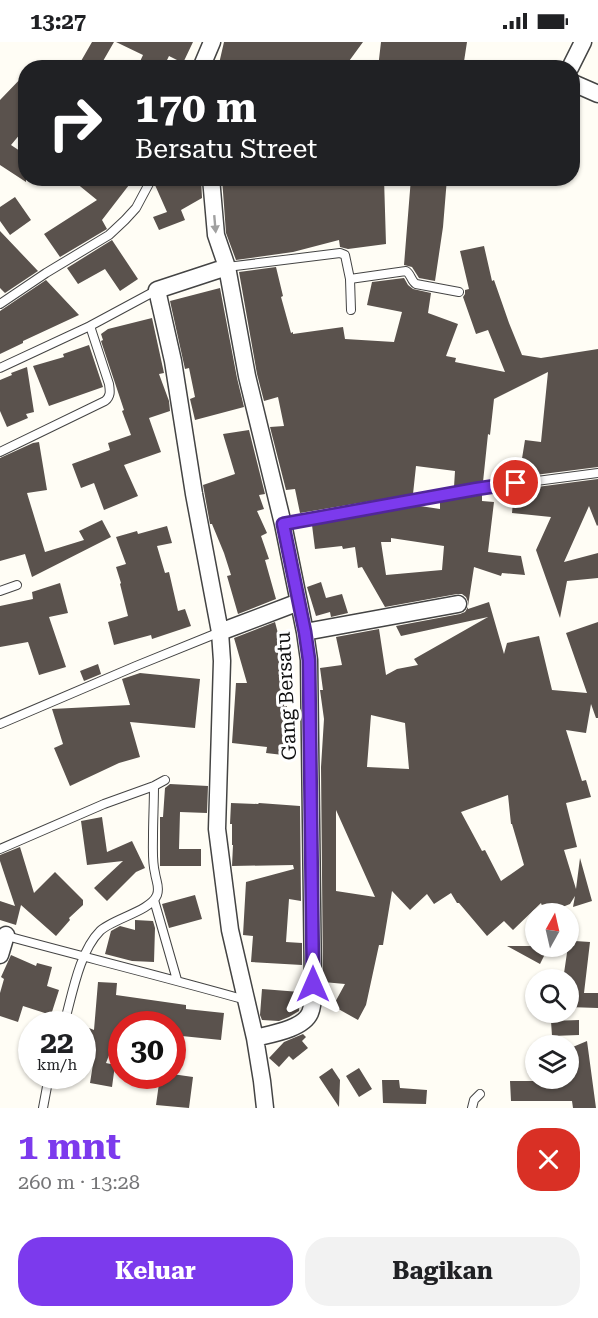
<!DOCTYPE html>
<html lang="id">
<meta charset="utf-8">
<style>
:root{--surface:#fff;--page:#f2f2f2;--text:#202124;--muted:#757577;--accent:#7c3aed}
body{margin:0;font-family:"Roboto Serif",serif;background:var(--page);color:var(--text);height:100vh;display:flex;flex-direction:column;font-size:22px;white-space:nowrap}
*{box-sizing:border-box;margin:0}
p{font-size:20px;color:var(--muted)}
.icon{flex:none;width:33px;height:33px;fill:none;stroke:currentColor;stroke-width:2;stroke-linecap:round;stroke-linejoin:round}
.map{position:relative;height:1066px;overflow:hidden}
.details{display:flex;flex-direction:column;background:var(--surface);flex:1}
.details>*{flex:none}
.hud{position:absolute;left:18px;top:18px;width:562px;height:126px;border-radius:24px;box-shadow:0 2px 4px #0004;background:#202124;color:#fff;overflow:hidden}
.needle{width:39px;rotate:8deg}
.fabs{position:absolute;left:525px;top:861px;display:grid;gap:12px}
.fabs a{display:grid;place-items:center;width:54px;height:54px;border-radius:50%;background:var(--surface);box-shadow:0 2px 4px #0004;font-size:30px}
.speed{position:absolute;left:18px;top:969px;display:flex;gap:12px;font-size:30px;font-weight:700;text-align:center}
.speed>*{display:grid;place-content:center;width:78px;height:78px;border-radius:50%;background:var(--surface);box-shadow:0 2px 4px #0004;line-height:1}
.speed small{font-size:15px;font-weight:400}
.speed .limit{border:9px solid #d22;background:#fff;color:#111}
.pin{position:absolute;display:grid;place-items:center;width:51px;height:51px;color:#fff;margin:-26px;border:3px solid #fff;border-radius:50%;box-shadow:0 2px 6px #0007}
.me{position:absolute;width:66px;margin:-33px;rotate:0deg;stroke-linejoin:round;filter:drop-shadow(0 0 4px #0008)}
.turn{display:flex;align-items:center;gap:21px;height:126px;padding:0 18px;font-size:27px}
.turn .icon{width:78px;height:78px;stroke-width:2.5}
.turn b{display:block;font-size:42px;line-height:51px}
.round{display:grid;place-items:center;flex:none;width:63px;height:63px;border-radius:24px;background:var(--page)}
.head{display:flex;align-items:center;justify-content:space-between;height:102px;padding:0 18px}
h1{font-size:36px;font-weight:700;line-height:45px;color:var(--accent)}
.primary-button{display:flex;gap:12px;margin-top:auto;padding:12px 18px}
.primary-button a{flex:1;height:69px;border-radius:24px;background:var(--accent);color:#fff;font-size:24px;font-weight:700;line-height:69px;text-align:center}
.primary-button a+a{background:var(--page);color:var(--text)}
.status{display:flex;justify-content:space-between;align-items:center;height:42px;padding:0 30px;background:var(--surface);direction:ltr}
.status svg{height:16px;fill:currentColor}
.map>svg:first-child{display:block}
</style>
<div class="status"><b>13:27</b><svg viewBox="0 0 49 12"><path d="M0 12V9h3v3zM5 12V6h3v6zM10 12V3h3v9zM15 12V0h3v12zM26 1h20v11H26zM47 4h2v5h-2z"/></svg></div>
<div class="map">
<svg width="598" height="1066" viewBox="0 0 598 1066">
<rect width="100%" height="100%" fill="#fffdf5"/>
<path fill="#5a524d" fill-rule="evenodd" d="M92 0H114L99 26H77Z
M116 0H193L183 21 169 14 163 26H137L143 13Z
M224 0H363L344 26H218Z
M381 0H467L463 26H378Z
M26 31V85L11 103 26 113V140L0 123V58Z
M70 136H120L129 143 102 178 107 187 60 215 44 192 97 158Z
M160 136H201L202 156 181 168 185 178 159 188 153 175 167 170 155 143 162 140Z
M222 136H384L386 202 348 207 340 205 339 198 293 210 236 218 226 191Z
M411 136H447L443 185 435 239 419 236 412 225 404 223Z
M15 155 31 178 10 193 0 179V165Z
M0 189 38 229 5 251 0 246Z
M112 198 138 237 120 249 105 227 78 242 67 226Z
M484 204 492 239 494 238 509 281 522 313 541 316 598 307V425L519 435 525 398 541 400 548 330 494 357 490 393 488 392 483 440 454 445 455 429 416 424 413 452 300 471 295 447 286 448 270 385 284 384 278 355 264 359 257 332 239 230 276 225 283 254 281 255 291 291 293 290V292L343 285 345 297 394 300 402 270 367 263 372 240 404 236 408 243 413 247 431 251 428 271 458 282 446 314 456 316 455 320 505 330 488 288 476 292 463 255 465 252V248L469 247 460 209Z
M46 238 79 273 23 299V301L0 312V269Z
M220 246 237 336 244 365 195 378 190 357 195 355 189 326 185 327 170 259Z
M152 276 164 331 159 332 169 359 170 369 149 376 161 410 124 423 138 454 104 468 94 441 81 446 72 422 110 408 108 401 131 393 122 369 124 368 101 299 103 298 101 292 108 287Z
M89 303 103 345 49 364 33 324 64 315 63 312Z
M27 325 34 370 26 372 28 376 7 385 0 369V338L12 333 11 331Z
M249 388 265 452 259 453 264 467 257 469 267 491 261 494 269 517 265 518 276 557 238 572 227 534 231 533 224 511 212 482H210L203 443 235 432 223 392Z
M39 400 47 448 27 451 45 510 84 498 79 489 102 478 111 495 32 535 25 512 0 519V416L33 401Z
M598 437V483L597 484 589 464 564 520 598 511V536L567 539 560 576 536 508 551 475 512 471 514 448Z
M482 453V459L494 460 488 510 521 514 525 533 502 531 501 534 474 525 468 564V560L466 555 462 552H457L385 565 362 525 358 526 355 505 343 507 342 504 315 507 312 483 420 464 440 467V460ZM391 496 444 504 442 528 386 533 381 500H391Z
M167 484 172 501 157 504 165 531 169 530 178 569 185 567 191 584 152 597 151 593 114 603 108 580 128 574 120 542 121 541 116 525 126 522 116 495 137 489 138 492Z
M321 540 326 556 342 552 348 571 331 575 330 570 316 574 307 545Z
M60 541 68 571 49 575 66 625 39 633 28 600 0 605V564L33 557 32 550Z
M489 560 504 612 507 601 539 594 552 648 587 651 566 591 598 580V676H596L591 662 586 691 566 688 582 739 586 738 591 755 566 761 577 805 564 808 576 847 580 816 592 859 573 865 575 854 570 862 545 872 541 861 513 888 504 879 487 894 459 861H457L451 851 434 862 427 852 410 868 392 849 383 903H379L366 963 358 978 333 964 345 942 323 940 321 725 324 677 320 648H323L320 626 342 623 336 595 379 587 386 633 397 627 418 623 414 617 488 575 401 594 396 584 460 572 465 570 468 565V567ZM371 673 405 681 409 727 367 725ZM508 753 511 782H512L524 823 501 839 485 808 482 809 461 770ZM336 768 375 855 336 849Z
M275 580 281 603H278L286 636 284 664H287V690L283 713 266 711 267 705 232 701 236 641H247L234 596Z
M98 622 101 632 84 639 80 629Z
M140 631 200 637 195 686 130 680 140 715 119 721 70 744 54 706 63 702 52 667 130 663 122 637Z
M170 742 208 744 207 771 180 770 179 807H201V824H160V775H163L165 746Z
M231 761 258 762 259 761 300 764 301 859 289 857 286 900 302 901V923L251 920 253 894 243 893 246 840 294 827 293 823 232 824 233 803H232V782H230Z
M102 775 107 810 132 799 145 826 136 830 107 859 94 846 123 819 87 823 81 779Z
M20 805 34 851 55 830 83 858V863L69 876 70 878 56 894 21 863 16 883 0 878V859L15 864 0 819V813Z
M195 853 202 877 169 886 162 862Z
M135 878 153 879 155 886 154 920 132 919 105 912 111 889 120 884 135 888Z
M575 899 590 900 584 951H598V966L568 965V938H563L568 904H574Z
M507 904H549L540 922Z
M11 913 36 924 37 921 52 925 47 944 59 948 51 973 23 964 18 980 0 974V951L4 937 1 935Z
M98 940 117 941 116 953 186 963V967L224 971 221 998 172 993V982H121L106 1021 115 1023 112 1045 90 1041 93 1022 82 1015V1002L89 986 94 988Z
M262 947 300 950 299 969 289 975 279 979 262 978 260 973Z
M579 978V993L552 994 551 979Z
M303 992 306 995 302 999 308 1006 293 1018 289 1014 279 1025 269 1016 284 1000Z
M587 999 596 1066H573L572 1059H511L510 1039H538V1037L568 1038V1007Z
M332 1026 340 1038 339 1065 319 1035Z
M359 1026 372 1047 359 1055 346 1034Z
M172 1032 193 1035 189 1066 156 1063 160 1034H172Z
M382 1038H399L400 1046 427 1048 426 1062 383 1061Z"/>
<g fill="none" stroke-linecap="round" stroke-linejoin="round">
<defs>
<path id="lane" d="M227 225 340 211 345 213 350 237 406 229C411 232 411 239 416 242L459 250
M350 237 351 268
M0 262 46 231 109 193 125 178 136 166 152 136
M0 326 90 284
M0 410 105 359C111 354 110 349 109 342L90 284 157 248
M283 482 476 447 598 431
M0 549 17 543
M0 682 136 624 220 590
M0 807 104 762 154 744 165 738
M154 858 177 938
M3 893C84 915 165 935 246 958
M64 982C72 954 79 910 100 889 112 877 151 869 157 853 160 845 156 839 155 831 152 819 153 807 153 794 153 778 154 761 154 744
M43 1066 49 1034
M472 1066 474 1058 480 1052"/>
<path id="street" d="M201 26 212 0
M570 26 583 0
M573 41 598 52
M211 136 216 193 227 225 247 334 283 482 305 590 309 618 313 942C313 951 314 962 310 971 303 987 271 992 255 996
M227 225 157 248 173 319 194 452 220 590 222 619 217 787 230 888 255 996 262 1039 265 1066
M220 590 299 560
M305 590 458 562
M0 913 6 893"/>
</defs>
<use href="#lane" stroke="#444" stroke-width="10"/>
<use href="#street" stroke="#444" stroke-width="19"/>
<use href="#lane" stroke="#fff" stroke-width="8"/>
<use href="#street" stroke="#fff" stroke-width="16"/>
</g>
<defs><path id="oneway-solid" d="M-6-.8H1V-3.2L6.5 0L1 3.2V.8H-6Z" transform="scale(1.5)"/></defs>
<use fill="#a0a0a0" href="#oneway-solid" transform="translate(215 182) rotate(85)"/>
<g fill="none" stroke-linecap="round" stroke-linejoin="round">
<defs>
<path id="route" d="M313 942 309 618 305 590 283 482 476 447 516 441"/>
</defs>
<use href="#route" stroke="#51269a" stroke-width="15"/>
<use href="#route" stroke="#7c3aed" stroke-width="10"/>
</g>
<g text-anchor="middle" stroke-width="6" stroke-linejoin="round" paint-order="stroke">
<g font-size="20" fill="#111" stroke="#fff">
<text transform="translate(286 654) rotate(-93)" y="7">Gang Bersatu</text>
</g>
</g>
</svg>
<div class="fabs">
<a><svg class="needle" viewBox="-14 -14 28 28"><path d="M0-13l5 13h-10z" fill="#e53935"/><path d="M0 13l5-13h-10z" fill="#757577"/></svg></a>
<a><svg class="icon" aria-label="search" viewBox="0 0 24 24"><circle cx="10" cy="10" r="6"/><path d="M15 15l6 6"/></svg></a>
<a><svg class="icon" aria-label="layers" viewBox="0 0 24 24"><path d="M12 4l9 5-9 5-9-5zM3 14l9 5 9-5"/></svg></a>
</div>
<div class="speed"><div>22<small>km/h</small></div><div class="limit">30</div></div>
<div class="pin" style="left:516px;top:441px;background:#d93025"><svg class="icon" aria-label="arrive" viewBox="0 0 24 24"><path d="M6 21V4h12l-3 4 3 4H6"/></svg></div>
<svg class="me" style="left:313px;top:942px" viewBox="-20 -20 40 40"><path d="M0-17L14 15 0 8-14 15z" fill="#7c3aed" stroke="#fff" stroke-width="4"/></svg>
<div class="hud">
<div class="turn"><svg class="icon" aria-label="right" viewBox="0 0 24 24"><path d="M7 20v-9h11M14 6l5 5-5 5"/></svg><div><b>170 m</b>Bersatu Street</div></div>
</div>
</div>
<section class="details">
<div class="head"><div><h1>1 mnt</h1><p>260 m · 13:28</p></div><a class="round" style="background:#d93025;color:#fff"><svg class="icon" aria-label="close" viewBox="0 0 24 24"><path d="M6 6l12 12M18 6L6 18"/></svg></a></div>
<div class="primary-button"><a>Keluar</a><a>Bagikan</a></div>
</section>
